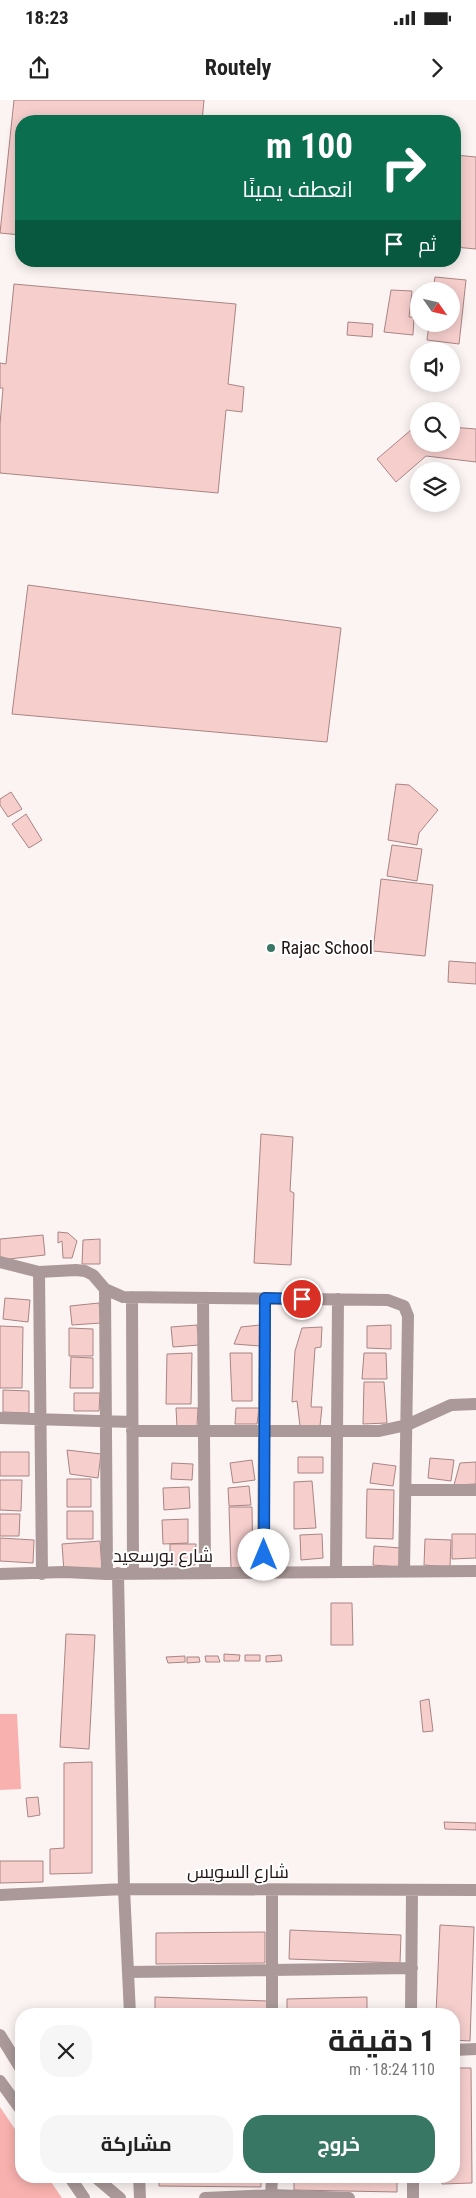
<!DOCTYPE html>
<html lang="ar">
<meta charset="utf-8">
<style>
:root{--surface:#fff;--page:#f6f6f6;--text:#222;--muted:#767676;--accent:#387764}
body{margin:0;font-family:"Roboto Condensed",Cairo,sans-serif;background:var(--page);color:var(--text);direction:rtl;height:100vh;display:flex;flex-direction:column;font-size:19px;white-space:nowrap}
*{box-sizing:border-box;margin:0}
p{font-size:16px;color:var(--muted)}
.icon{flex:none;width:28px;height:28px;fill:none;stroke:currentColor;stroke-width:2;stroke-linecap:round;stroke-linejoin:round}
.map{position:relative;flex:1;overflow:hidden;direction:ltr}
.sheet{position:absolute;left:15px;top:1908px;width:445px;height:175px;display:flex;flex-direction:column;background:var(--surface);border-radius:20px;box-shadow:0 2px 12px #0003;direction:rtl}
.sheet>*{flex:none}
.hud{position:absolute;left:15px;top:15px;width:446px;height:152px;border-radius:20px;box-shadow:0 2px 12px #0003;direction:rtl;background:#0b6e4f;color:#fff;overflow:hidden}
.needle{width:32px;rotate:124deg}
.tools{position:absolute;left:410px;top:182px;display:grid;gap:10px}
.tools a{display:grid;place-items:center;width:50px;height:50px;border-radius:50%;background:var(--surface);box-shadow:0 2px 12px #0003;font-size:25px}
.pin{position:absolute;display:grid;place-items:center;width:42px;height:42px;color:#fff;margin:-21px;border:2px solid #fff;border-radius:50%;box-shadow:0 1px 5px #0007}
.me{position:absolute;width:55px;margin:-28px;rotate:0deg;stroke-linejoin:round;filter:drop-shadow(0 0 4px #0008)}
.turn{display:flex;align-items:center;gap:18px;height:105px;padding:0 25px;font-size:22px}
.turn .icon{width:65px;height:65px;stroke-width:2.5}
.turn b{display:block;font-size:35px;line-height:42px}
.then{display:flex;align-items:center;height:48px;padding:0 25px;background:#0003;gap:10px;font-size:19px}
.round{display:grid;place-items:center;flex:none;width:52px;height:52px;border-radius:20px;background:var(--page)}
.head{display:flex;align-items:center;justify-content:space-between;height:85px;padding:0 25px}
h1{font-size:30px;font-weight:700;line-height:38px}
.cta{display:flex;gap:10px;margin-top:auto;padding:10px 25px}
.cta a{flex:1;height:58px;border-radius:20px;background:var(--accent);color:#fff;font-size:20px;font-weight:700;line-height:58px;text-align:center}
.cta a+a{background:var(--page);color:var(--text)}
.status{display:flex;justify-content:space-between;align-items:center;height:35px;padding:0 25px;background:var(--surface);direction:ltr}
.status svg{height:14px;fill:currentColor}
header{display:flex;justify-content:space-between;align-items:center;height:65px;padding:0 25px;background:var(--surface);font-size:22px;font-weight:700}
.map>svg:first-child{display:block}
</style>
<div class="status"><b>18:23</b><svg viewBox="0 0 49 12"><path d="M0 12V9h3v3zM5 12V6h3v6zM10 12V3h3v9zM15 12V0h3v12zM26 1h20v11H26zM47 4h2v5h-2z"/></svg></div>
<header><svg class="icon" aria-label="forward" viewBox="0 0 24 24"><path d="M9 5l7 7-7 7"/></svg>Routely<svg class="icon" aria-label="share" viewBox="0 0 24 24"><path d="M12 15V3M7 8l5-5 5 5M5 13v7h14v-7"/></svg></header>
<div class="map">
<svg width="476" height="2098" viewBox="0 0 476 2098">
<rect width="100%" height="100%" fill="#fcf4f3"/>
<path fill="#f8b1ae" d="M0 1614H17L21 1689 0 1690Z
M0 2007 21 2038V2076H47L62 2098H0Z"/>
<path fill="#f6cfcd" stroke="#a98483" d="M14 0H204L202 21H21V135L0 133Z
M455 55 476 57V149L455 147Z
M435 177 466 180 459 244 427 240 429 224H451V191H433Z
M14 184 236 204 228 284 244 287 242 312 226 310 218 393 0 373V324L3 288H0V263L6 264Z
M391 190 412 191 409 217H414L413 235 384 232Z
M348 222 373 224 372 237 347 235Z
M418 324 419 344H451V327L476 329V362L426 356 396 382 377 359Z
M28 485 341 528 327 642 12 614Z
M396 684 409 685 438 710 419 733 417 745 388 740Z
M11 692 22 709 8 717 0 705V699Z
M26 714 42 740 29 748 12 724Z
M392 745 422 749 417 781 387 776Z
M381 779 433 785 425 856 373 851Z
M449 861 476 863V884L448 882Z
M261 1034 293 1037 290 1091 294 1093 291 1165 254 1163Z
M58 1132 68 1133 77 1141 72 1158H63L62 1141 58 1143Z
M43 1135 45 1155 0 1160V1139Z
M100 1139V1164H82L83 1140Z
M5 1198 30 1200 28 1222 3 1219Z
M99 1203 101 1223 72 1225 70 1206Z
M197 1225 199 1245 173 1247 171 1227Z
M260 1225V1246L234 1244 241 1227Z
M391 1225V1249L367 1248V1226Z
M0 1226 23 1227 22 1288H0Z
M322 1227 321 1247 315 1248 311 1307H322L320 1326H300L297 1301 292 1302 295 1251 302 1228Z
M69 1228 93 1229V1256H69Z
M192 1253 191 1304H166L167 1254Z
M230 1253H252V1301H232Z
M364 1253H386L387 1279H362Z
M71 1257 93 1258V1288H70Z
M364 1282H384L387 1323 363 1324Z
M3 1290 29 1291V1313L3 1312Z
M74 1293H100L99 1311H74Z
M176 1308H198L197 1326 177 1327Z
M236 1308H259L257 1324H235Z
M67 1350 101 1354 98 1378 70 1374Z
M0 1352H29V1376H0Z
M298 1357H323V1373H298Z
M430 1358 454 1360 451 1381 428 1378Z
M252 1360 255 1380 233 1383 230 1363Z
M476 1362V1384L454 1385 460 1363Z
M172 1363 193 1364 192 1380 171 1379Z
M373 1363 396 1366 393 1386 370 1383Z
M67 1379H91V1407H67Z
M0 1380H22L21 1411 0 1410Z
M312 1381 316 1428 294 1429V1382Z
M249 1386 251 1405 229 1406 228 1388Z
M189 1387 190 1408 164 1410 163 1388Z
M367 1389 394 1390 393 1439 366 1438Z
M229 1407H252L253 1467 231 1468Z
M67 1411H93V1439H67Z
M0 1414H20L19 1436H0Z
M188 1419V1443L163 1444 162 1420Z
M322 1434 323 1458 301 1460 300 1435Z
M452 1434H476V1458L452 1459Z
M0 1438 34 1440 33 1463 0 1461Z
M425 1439 451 1440 450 1467 424 1465Z
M100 1441 102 1469 64 1472 62 1444Z
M170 1444H196L195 1465H170Z
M374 1446 401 1448 399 1467 373 1465Z
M331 1503H352L353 1545H331Z
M66 1534 95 1535 89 1649 60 1647Z
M224 1554 240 1555 239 1561H224Z
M245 1555H260V1561H245Z
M281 1555 282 1561 266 1562V1556Z
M185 1556V1562L168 1563 166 1557Z
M205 1556H218L220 1562H206Z
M187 1557H199L200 1562 187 1563Z
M429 1599 433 1631 423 1632 420 1601Z
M92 1662V1773L50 1774V1749L64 1748V1663Z
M38 1697 40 1715 28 1717 26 1698Z
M444 1722 476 1723V1730L445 1729Z
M0 1761H43V1782L0 1783Z
M440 1825 474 1827 470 1941 454 1940V1914H436Z
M290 1830 401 1835 400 1863 289 1859Z
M265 1832V1863L156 1864V1833Z
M155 1897 267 1901 266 1914H155Z
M367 1897V1914H287V1899Z
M454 1968H471L472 2083 442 2084V2076H454Z
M159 2076H261V2087L159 2086Z
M294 2076H397V2092L294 2090Z"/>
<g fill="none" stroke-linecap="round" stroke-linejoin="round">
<path stroke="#aa9998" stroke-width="12" d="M0 1162 39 1172 76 1170 85 1171 93 1175 105 1189 123 1197 388 1200 404 1206 408 1216 404 1471
M39 1172 42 1474
M105 1189 107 1474
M132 1197 133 1473
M203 1198 205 1473
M0 1318 132 1322
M132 1331H379L407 1325 451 1305 476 1304
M406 1390H476
M263 1472 265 1198
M336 1472 338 1199
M118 1473 124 1789 130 1914
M0 1474 64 1472 107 1474 476 1471
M0 1795 124 1789 476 1790
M128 1872 412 1868
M272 1914V1790
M411 1914 412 1790
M0 1935 21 1969
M454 1950 476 1949
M0 1981 21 2010
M69 2076 84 2098
M94 2076 120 2098
M139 2076 140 2098
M413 2076V2098
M205 2098 272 2095 349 2098
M271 2098 272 2076"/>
</g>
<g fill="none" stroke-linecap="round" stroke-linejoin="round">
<defs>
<path id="route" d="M264 1455 265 1198 302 1199"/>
</defs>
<use href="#route" stroke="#114b97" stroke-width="12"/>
<use href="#route" stroke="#1a73e8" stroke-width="9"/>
</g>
<circle fill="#387764" stroke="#fff" stroke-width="2" cx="271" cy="848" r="5"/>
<g text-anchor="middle" stroke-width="4" stroke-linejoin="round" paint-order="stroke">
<g font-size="18" fill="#221414" stroke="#fff" text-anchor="start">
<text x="281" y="854">Rajac School</text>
</g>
<g font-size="18" fill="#221414" stroke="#fff">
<text x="163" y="1462">شارع بورسعيد</text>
<text x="238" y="1778">شارع السويس</text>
</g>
</g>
</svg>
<div class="tools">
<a><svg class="needle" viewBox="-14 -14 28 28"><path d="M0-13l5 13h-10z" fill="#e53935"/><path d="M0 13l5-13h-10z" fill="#767676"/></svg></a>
<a><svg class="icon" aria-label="sound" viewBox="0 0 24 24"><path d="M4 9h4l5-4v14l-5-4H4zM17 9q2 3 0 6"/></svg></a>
<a><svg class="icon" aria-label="search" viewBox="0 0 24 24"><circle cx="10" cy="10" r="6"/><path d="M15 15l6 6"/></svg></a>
<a><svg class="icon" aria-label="layers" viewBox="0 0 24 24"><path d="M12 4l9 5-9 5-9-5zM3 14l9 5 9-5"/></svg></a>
</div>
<div class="pin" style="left:302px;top:1199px;background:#d93025"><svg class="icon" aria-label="arrive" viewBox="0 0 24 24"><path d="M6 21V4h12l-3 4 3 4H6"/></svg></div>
<svg class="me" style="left:264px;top:1455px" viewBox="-20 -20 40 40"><circle r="19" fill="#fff"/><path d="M0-13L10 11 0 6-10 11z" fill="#1a73e8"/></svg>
<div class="hud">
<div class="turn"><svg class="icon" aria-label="right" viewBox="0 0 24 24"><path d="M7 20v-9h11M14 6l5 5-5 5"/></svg><div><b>100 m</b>انعطف يمينًا</div></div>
<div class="then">ثم<svg class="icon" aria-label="arrive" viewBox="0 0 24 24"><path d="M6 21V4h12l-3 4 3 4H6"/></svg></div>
</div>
<section class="sheet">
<div class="head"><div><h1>1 دقيقة</h1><p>110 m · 18:24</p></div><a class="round"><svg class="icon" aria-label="close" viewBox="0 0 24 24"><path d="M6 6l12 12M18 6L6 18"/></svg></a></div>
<div class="cta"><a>خروج</a><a>مشاركة</a></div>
</section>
</div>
